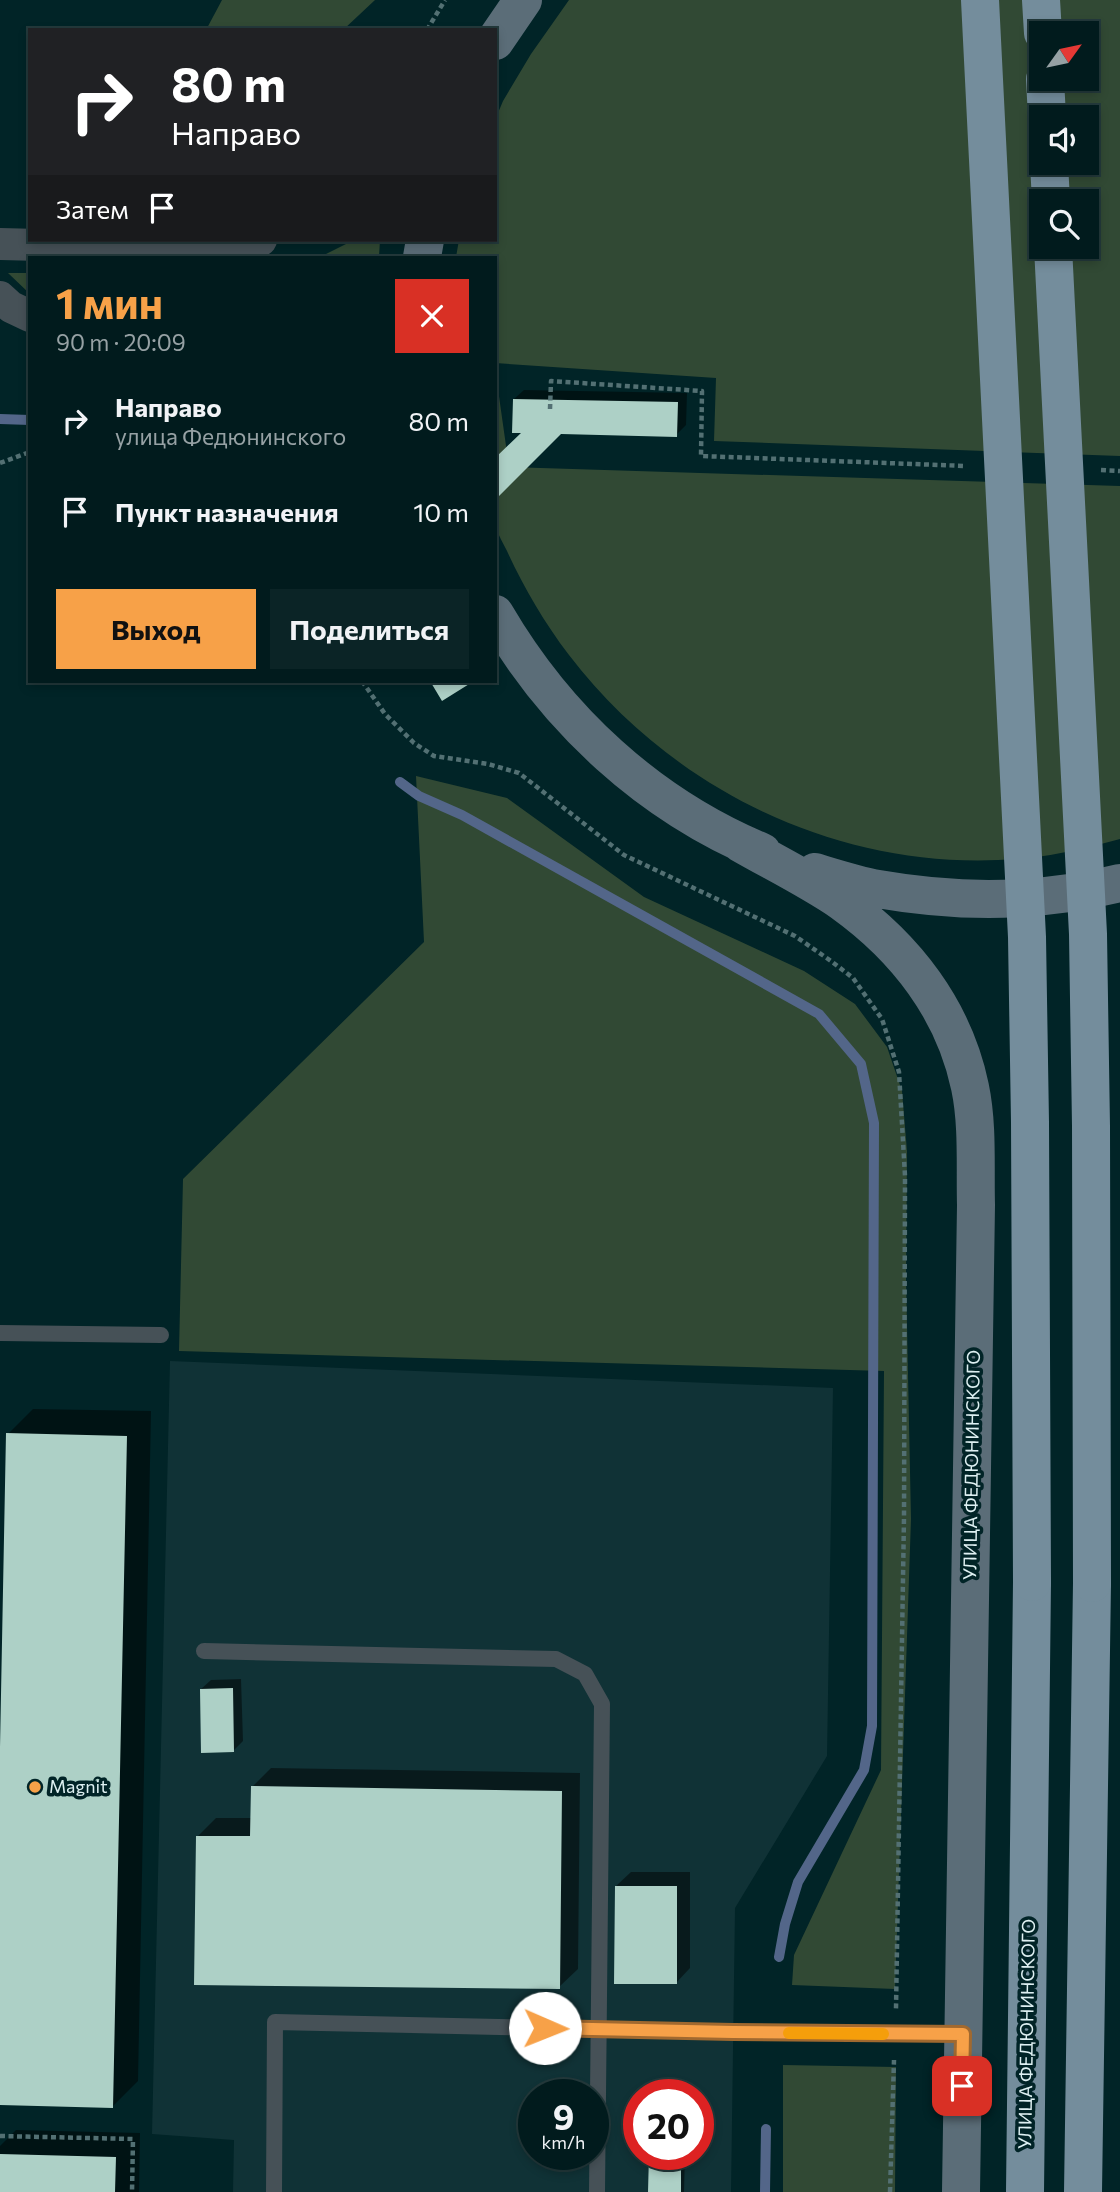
<!DOCTYPE html>
<html lang="ru">
<meta charset="utf-8">
<style>
:root{--surface:#011b1d;--page:#0b2426;--text:#f1f3f6;--muted:#96a1a4;--line:#23393b;--accent:#f7a148}
body{margin:0;font-family:Commissioner,sans-serif;background:var(--page);color:var(--text);height:100vh;display:flex;flex-direction:column;font-size:26px;white-space:nowrap}
*{box-sizing:border-box;margin:0}
p{font-size:23px;color:var(--muted)}
.icon{flex:none;width:38px;height:38px;fill:none;stroke:currentColor;stroke-width:2;stroke-linecap:round;stroke-linejoin:round}
.map{position:relative;flex:1;overflow:hidden}
.panel{position:absolute;left:28px;top:256px;width:469px;height:427px;display:flex;flex-direction:column;background:var(--surface);border-radius:0px;box-shadow:0 4px 10px #0003,0 0 0 2px var(--line)}
.panel>*{flex:none}
.top-card{position:absolute;left:28px;top:28px;width:469px;height:214px;border-radius:0px;box-shadow:0 4px 10px #0003,0 0 0 2px var(--line);background:#202124;color:#fff;overflow:hidden}
.needle{width:46px;rotate:57deg}
.buttons{position:absolute;left:1029px;top:21px;display:grid;gap:14px}
.buttons a{display:grid;place-items:center;width:70px;height:70px;border-radius:0px;background:var(--surface);box-shadow:0 4px 10px #0003,0 0 0 2px var(--line);font-size:35px}
.speed{position:absolute;left:518px;top:2079px;display:flex;gap:14px;font-size:35px;font-weight:700;text-align:center}
.speed>*{display:grid;place-content:center;width:91px;height:91px;border-radius:50%;background:var(--surface);box-shadow:0 4px 10px #0003,0 0 0 2px var(--line);line-height:1}
.speed small{font-size:18px;font-weight:400}
.speed .limit{border:10px solid #d22;background:#fff;color:#111}
.pin{position:absolute;display:grid;place-items:center;width:60px;height:60px;color:#fff;margin:-30px;border-radius:14px;box-shadow:0 4px 10px #0006}
.me{position:absolute;width:77px;margin:-38px;rotate:91deg;stroke-linejoin:round;filter:drop-shadow(0 0 5px #0008)}
.turn{display:flex;align-items:center;gap:24px;height:147px;padding:0 28px;font-size:32px}
.turn .icon{width:91px;height:91px;stroke-width:2.5}
.turn b{display:block;font-size:49px;line-height:60px}
.then{display:flex;align-items:center;height:66px;padding:0 28px;background:#0003;gap:14px;font-size:26px}
.round{display:grid;place-items:center;flex:none;width:74px;height:74px;border-radius:0px;background:var(--page)}
.summary{display:flex;align-items:center;justify-content:space-between;height:119px;padding:0 28px}
h1{font-size:42px;font-weight:700;line-height:52px;color:var(--accent)}
.button{display:flex;gap:14px;margin-top:auto;padding:14px 28px}
.button a{flex:1;height:80px;border-radius:0px;background:var(--accent);color:#111;font-size:28px;font-weight:700;line-height:80px;text-align:center}
.button a+a{background:var(--page);color:var(--text)}
ul{padding:0;list-style:none}
li{display:flex;align-items:center;gap:21px;height:91px;padding:0 28px}
li div{flex:1}
li b{display:block;font-size:26px}
li em{font-style:normal}
.map>svg:first-child{display:block}
</style>
<div class="map">
<svg width="1120" height="2192" viewBox="0 0 1120 2192">
<rect width="100%" height="100%" fill="#012427"/>
<path fill="#103236" fill-rule="evenodd" d="M170 1361 833 1388 827 1756 735 1908 731 2192H233L234 2140 152 2134ZM534 2095H593V2154H534ZM639 2095H698V2154H639Z"/>
<path fill="#314934" fill-rule="evenodd" d="M222 0H375L343 30H206Z
M569 0H1120V456L714 441 716 378 495 363V257H456L459 240H495V120L503 101 531 54ZM1041 33H1087V79H1041ZM1041 117H1087V163H1041ZM1041 201H1087V247H1041Z
M354 240H380L379 257H320Z
M8 273H30V294Z
M495 368 509 467 1120 486V839C1090 847 1058 855 1027 858 850 876 676 795 569 655 544 622 524 588 507 551 503 543 498 535 496 527 492 514 495 497 495 485 495 446 495 407 495 368Z
M416 776 507 798 644 897 804 971 855 1004 887 1047 902 1091 907 1151 906 1278 911 1519 895 1989 792 1985 794 1955 881 1770 884 1371 179 1351 183 1179 424 942Z
M783 2065 896 2067 895 2192H783Z"/>
<path fill="#0007" d="M524 390 687 393 686 425 676 435 525 432 514 399Z
M33 1409 151 1411 138 2081 113 2106 0 2104V1832L8 1434Z
M241 1679 243 1741 233 1751 201 1689 211 1680Z
M271 1768 580 1773 578 1969 559 1987 198 1836 216 1818H252V1787Z
M631 1872H690V1968L676 1983 616 1886Z
M16 2130 140 2133 139 2192H0V2146Z
M651 2154H685L684 2192H650Z"/>
<g fill="none" stroke-linecap="round" stroke-linejoin="round">
<path stroke="#536689" stroke-width="10" d="M0 419 30 420
M400 782 419 796 462 815 819 1014 861 1064 874 1123 872 1726 864 1770 798 1882 785 1924 779 1957
M765 2192 766 2129"/>
</g>
<path fill="#add0c6" d="M513 399 678 402 677 437 561 434 495 500V458L521 433H512Z
M430 681H474L442 701Z
M6 1433 127 1436 113 2108 0 2105V1747Z
M233 1688 234 1752 201 1753 200 1689Z
M251 1786 562 1791 560 1989 194 1985 196 1836H250Z
M615 1886H677V1984H614Z
M0 2154 116 2157 115 2192H0Z
M649 2154H681V2192H648Z"/>
<g fill="none" stroke-linecap="round" stroke-linejoin="round">
<path stroke="#537073" stroke-width="4.5" stroke-dasharray="5 3.5" stroke-linecap="butt" d="M427 30 445 0
M550 409 551 381 702 391 701 456 966 466
M0 463 30 452
M1101 470 1120 471
M362 681 385 714 414 743 434 756 488 764 519 773 624 855 795 936 831 961 853 978 882 1019 899 1072 905 1176 904 1517 896 2009
M0 2136 133 2139 132 2192
M890 2192 894 2060"/>
<path stroke="#465157" stroke-width="16" d="M0 1333 161 1335
M204 1651 556 1659 585 1674 602 1704 597 2192
M274 2192 275 2022 733 2032 963 2034"/>
<path stroke="#465157" stroke-width="32" d="M0 244 200 249 261 240
M0 297 11 307 30 316"/>
<path stroke="#5b6d78" stroke-width="38" d="M495 41 523 0
M422 257 425 240
M495 614C557 720 649 805 762 852
M740 843C773 862 810 880 842 902 906 948 954 1010 970 1087 978 1125 975 1167 976 1205L961 2192
M815 872C835 878 857 885 878 889 958 903 1041 903 1120 883"/>
<path stroke="#748d9c" stroke-width="38" d="M1041 0 1043 33
M1045 79 1047 117
M1049 163 1051 201
M1025 2192 1032 1582
M1083 2192 1092 1583"/>
<path stroke="#748d9c" stroke-width="38" d="M980 0 1027 937 1030 1122 1032 1582
M1053 247 1088 934 1091 1126 1092 1583"/>
</g>
<g fill="none" stroke-linecap="round" stroke-linejoin="round">
<defs>
<path id="route" d="M545 2028 733 2032 963 2034 962 2086"/>
</defs>
<use href="#route" stroke="#a1692f" stroke-width="18"/>
<use href="#route" stroke="#f7a148" stroke-width="12"/>
<path stroke="#f59e0b" stroke-width="12" d="M789 2033 883 2034"/>
</g>
<circle fill="#f7a148" stroke="#012427" stroke-width="2.5" cx="35" cy="1787" r="7"/>
<g text-anchor="middle" stroke-width="7" stroke-linejoin="round" paint-order="stroke">
<g font-size="18" fill="#def0f2" stroke="#012427">
<text transform="translate(972 1465) rotate(-89)" y="6">УЛИЦА ФЕДЮНИНСКОГО</text>
<text transform="translate(1027 2034) rotate(-89)" y="6">УЛИЦА ФЕДЮНИНСКОГО</text>
</g>
<g font-size="18" fill="#def0f2" stroke="#012427" text-anchor="start">
<text x="49" y="1793">Magnit</text>
</g>
</g>
</svg>
<div class="buttons">
<a><svg class="needle" viewBox="-14 -14 28 28"><path d="M0-13l5 13h-10z" fill="#e53935"/><path d="M0 13l5-13h-10z" fill="#96a1a4"/></svg></a>
<a><svg class="icon" aria-label="sound" viewBox="0 0 24 24"><path d="M4 9h4l5-4v14l-5-4H4zM17 9q2 3 0 6"/></svg></a>
<a><svg class="icon" aria-label="search" viewBox="0 0 24 24"><circle cx="10" cy="10" r="6"/><path d="M15 15l6 6"/></svg></a>
</div>
<div class="speed"><div>9<small>km/h</small></div><div class="limit">20</div></div>
<div class="pin" style="left:962px;top:2086px;background:#d93025"><svg class="icon" aria-label="arrive" viewBox="0 0 24 24"><path d="M6 21V4h12l-3 4 3 4H6"/></svg></div>
<svg class="me" style="left:545px;top:2028px" viewBox="-20 -20 40 40"><circle r="19" fill="#fff"/><path d="M0-13L10 11 0 6-10 11z" fill="#f7a148"/></svg>
<div class="top-card">
<div class="turn"><svg class="icon" aria-label="right" viewBox="0 0 24 24"><path d="M7 20v-9h11M14 6l5 5-5 5"/></svg><div><b>80 m</b>Направо</div></div>
<div class="then">Затем<svg class="icon" aria-label="arrive" viewBox="0 0 24 24"><path d="M6 21V4h12l-3 4 3 4H6"/></svg></div>
</div>
<section class="panel">
<div class="summary"><div><h1>1 мин</h1><p>90 m · 20:09</p></div><a class="round" style="background:#d93025;color:#fff"><svg class="icon" aria-label="close" viewBox="0 0 24 24"><path d="M6 6l12 12M18 6L6 18"/></svg></a></div>
<ul>
<li><svg class="icon" aria-label="right" viewBox="0 0 24 24"><path d="M7 20v-9h11M14 6l5 5-5 5"/></svg><div><b>Направо</b><p>улица Федюнинского</p></div><em>80 m</em></li>
<li><svg class="icon" aria-label="arrive" viewBox="0 0 24 24"><path d="M6 21V4h12l-3 4 3 4H6"/></svg><div><b>Пункт назначения</b></div><em>10 m</em></li>
</ul>
<div class="button"><a>Выход</a><a>Поделиться</a></div>
</section>
</div>
